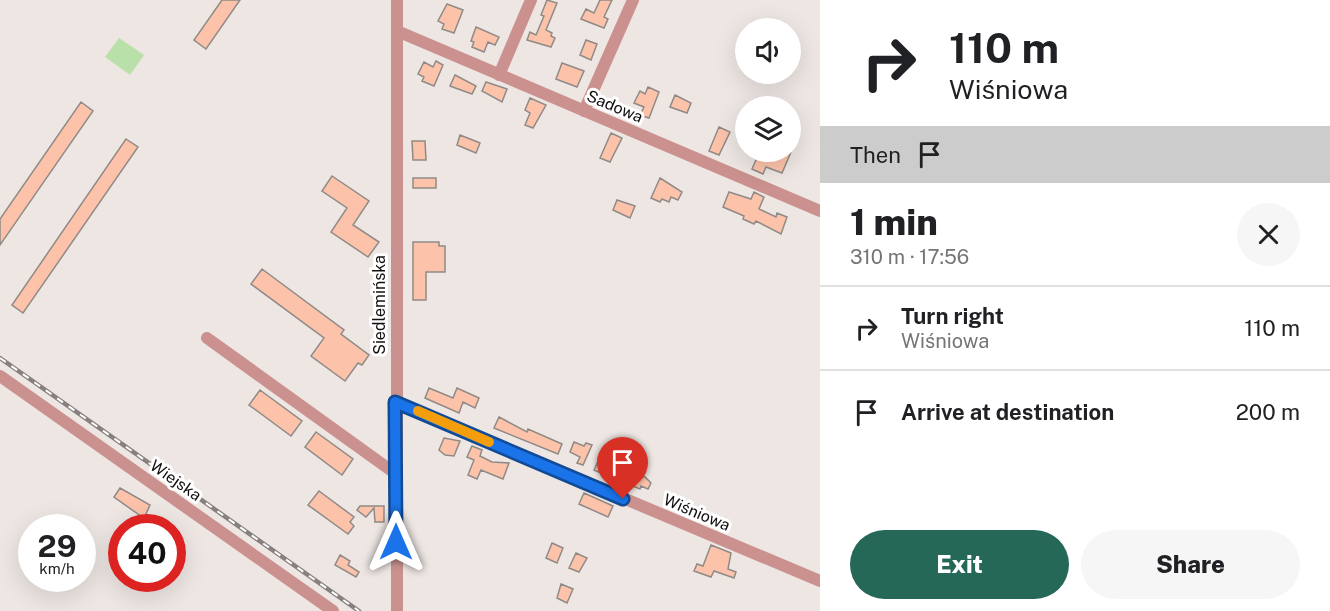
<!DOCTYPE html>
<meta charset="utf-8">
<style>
:root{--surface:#fff;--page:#f6f6f6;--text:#202124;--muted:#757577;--line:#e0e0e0;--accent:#256857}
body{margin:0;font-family:"Public Sans",sans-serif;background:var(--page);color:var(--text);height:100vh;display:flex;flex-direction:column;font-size:22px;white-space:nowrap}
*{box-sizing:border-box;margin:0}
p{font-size:20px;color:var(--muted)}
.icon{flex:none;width:33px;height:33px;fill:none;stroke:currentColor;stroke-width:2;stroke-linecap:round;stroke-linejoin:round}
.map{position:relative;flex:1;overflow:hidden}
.panel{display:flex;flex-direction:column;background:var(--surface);width:510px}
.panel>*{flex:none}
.guide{background:#fff;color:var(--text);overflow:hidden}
.tools{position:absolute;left:735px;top:18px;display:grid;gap:12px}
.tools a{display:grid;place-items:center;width:66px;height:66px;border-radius:50%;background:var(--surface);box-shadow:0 6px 24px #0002;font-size:30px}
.speed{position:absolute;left:18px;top:514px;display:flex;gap:12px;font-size:30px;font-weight:700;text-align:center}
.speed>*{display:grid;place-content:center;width:78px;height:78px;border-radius:50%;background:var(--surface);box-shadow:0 6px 24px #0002;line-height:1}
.speed small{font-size:15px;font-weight:400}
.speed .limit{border:9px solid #d22;background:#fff;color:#111}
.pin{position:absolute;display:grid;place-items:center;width:51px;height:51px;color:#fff;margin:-62px -26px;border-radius:50% 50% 50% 0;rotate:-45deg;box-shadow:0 0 6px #0007}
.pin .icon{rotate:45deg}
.me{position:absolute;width:66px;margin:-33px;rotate:0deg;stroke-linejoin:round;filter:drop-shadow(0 0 4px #0008)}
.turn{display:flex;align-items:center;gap:21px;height:126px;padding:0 30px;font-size:27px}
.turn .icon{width:78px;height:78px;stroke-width:2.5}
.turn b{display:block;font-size:42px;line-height:51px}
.then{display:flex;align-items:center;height:57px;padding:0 30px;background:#0003;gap:12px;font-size:22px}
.round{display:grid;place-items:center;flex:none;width:63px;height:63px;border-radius:32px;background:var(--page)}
.overview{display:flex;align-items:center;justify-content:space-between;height:102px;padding:0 30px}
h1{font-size:36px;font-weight:800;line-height:45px}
.primary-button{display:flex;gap:12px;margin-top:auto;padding:12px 30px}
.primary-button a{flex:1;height:69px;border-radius:36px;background:var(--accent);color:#fff;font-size:24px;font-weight:800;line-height:69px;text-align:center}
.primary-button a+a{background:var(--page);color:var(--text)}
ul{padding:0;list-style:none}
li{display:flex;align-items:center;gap:18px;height:84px;padding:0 30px;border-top:2px solid var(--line)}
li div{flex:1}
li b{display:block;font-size:22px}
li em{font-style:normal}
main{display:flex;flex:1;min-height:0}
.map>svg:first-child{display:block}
</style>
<main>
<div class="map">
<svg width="820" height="611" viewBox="0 0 820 611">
<rect width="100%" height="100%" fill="#ede6e3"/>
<path fill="#bae0a9" d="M119 38 144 55 130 75 105 57Z"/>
<path fill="#fcc3aa" stroke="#908a87" stroke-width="1.5" d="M222 0H240L206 49 194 40Z
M547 0 557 3 546 30 552 33 551 36 555 38 551 47 527 40 530 32 536 35 544 16 541 15Z
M600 0H612L604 17 608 19 604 28 581 19 586 9 594 13Z
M447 4 463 10 454 33 442 29 444 24 438 21Z
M476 27 499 37 495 45 488 42 484 52 472 47 474 42 471 41Z
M586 40 597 44 591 60 580 55Z
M436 61 443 65 434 86 422 81 424 77 418 74 424 62 433 67Z
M562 63 584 71 577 87 556 79Z
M455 75 476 86 472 94 450 86Z
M486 82 507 89 502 102 482 91Z
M648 87 659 92 649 118 640 115 644 107 634 103 640 91 645 94Z
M675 95 691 103 687 113 670 107Z
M530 98 546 105 533 128 525 125 530 113 525 110Z
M81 102 93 111 0 245V219Z
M719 127 730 132 719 155 709 151Z
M611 133 622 138 610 162 600 158Z
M460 135 480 143 476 153 457 145Z
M126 139 138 147 23 313 12 305Z
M412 141H425L426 160H413Z
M783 152H791L782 173 766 167 763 174 752 169 759 153 780 159Z
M332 176 369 201 353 225 379 242 368 257 331 232 347 208 322 191Z
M413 178H436V188H413Z
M660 178 682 192 678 200 671 197 669 202 662 199 660 202 651 198Z
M729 192 751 199 754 192 764 197 759 209 776 217 777 213 787 217 781 234 756 221 754 224 743 219 744 216 723 207Z
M617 200 635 206 630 218 613 210Z
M413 242H439V246H445V272H426V300H413Z
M262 269 344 330 341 334 369 355 362 365 358 363 345 381 311 356 324 338 251 284Z
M429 388 453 398 457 388 479 398 475 408 463 402 459 413 425 398Z
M260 390 302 421 291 436 249 405Z
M499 417 527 432 528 429 562 444 558 454 494 428Z
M316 432 353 459 342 475 305 447Z
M444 438 460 441 454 456 445 455 439 450Z
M574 442 584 446 586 443 592 445 583 465 577 463 580 457 570 452Z
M472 446 482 450 480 456 492 462 509 463 503 479 481 470 477 479 468 475 474 460 467 457Z
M599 459 645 477 651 483 648 489 641 486 640 489 594 470Z
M120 488 150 505 146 514 150 516 142 528 137 524 142 517 114 497Z
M319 491 354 517 350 522 354 526 348 534 308 505Z
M584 493 613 506 608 517 579 504Z
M360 506H384V522H375L374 508 366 517 357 510Z
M552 543 563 548 557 563 546 558Z
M711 545 731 553 728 569 736 572 734 578 714 571 711 577 694 571 697 564 703 566Z
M576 553 587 558 579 572 569 568Z
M340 555 350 561 348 565 359 572 356 577 335 565Z
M561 584 573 589 567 603 557 598Z"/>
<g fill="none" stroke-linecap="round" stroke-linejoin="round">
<path stroke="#ca918e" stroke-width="12" d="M397 31 820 211
M499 75 531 0
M584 111 633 0
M207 338 396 474
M0 376 333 611
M395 402 820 581
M397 611V0"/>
<defs>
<path id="rail" d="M0 358 359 611"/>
</defs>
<use href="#rail" stroke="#86817f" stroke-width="4.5"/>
<use href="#rail" stroke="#fff" stroke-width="2" stroke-dasharray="7" stroke-linecap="butt"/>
</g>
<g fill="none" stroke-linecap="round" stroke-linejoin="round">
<defs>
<path id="route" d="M396 542 395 402 623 499"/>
</defs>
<use href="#route" stroke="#114b97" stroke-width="15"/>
<use href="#route" stroke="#1a73e8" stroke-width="10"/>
<path stroke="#f59e0b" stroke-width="10" d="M418 411 489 442"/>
</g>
<g text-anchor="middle" stroke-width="6" stroke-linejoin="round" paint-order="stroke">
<g font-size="16" fill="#100e0d" stroke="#fff">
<text transform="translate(615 106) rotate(23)" y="6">Sadowa</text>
<text transform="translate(379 305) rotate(-90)" y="6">Siedlemińska</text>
<text transform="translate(176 480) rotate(35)" y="6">Wiejska</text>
<text transform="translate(697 512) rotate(23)" y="6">Wiśniowa</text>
</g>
</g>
</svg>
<div class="tools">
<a><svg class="icon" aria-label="sound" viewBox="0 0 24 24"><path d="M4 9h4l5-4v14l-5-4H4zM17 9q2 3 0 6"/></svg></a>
<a><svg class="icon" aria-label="layers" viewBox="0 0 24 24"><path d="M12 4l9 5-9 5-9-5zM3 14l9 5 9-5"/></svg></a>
</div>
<div class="speed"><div>29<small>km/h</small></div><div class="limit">40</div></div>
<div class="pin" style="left:623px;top:499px;background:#d93025"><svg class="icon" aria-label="arrive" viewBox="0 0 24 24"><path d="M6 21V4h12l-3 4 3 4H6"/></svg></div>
<svg class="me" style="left:396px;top:542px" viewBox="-20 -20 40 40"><path d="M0-17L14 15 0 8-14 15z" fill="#1a73e8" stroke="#fff" stroke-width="4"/></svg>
</div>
<section class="panel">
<div class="guide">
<div class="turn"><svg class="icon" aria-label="right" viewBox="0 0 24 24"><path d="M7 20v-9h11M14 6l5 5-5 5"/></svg><div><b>110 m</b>Wiśniowa</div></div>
<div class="then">Then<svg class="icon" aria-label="arrive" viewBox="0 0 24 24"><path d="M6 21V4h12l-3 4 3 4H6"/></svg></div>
</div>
<div class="overview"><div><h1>1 min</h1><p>310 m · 17:56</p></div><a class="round"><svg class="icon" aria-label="close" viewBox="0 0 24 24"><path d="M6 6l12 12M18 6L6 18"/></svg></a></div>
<ul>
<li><svg class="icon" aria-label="right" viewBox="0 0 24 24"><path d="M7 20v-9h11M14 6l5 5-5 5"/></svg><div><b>Turn right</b><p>Wiśniowa</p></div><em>110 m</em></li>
<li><svg class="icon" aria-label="arrive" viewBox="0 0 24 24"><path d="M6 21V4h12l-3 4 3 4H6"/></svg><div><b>Arrive at destination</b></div><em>200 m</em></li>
</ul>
<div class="primary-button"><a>Exit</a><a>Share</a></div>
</section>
</main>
